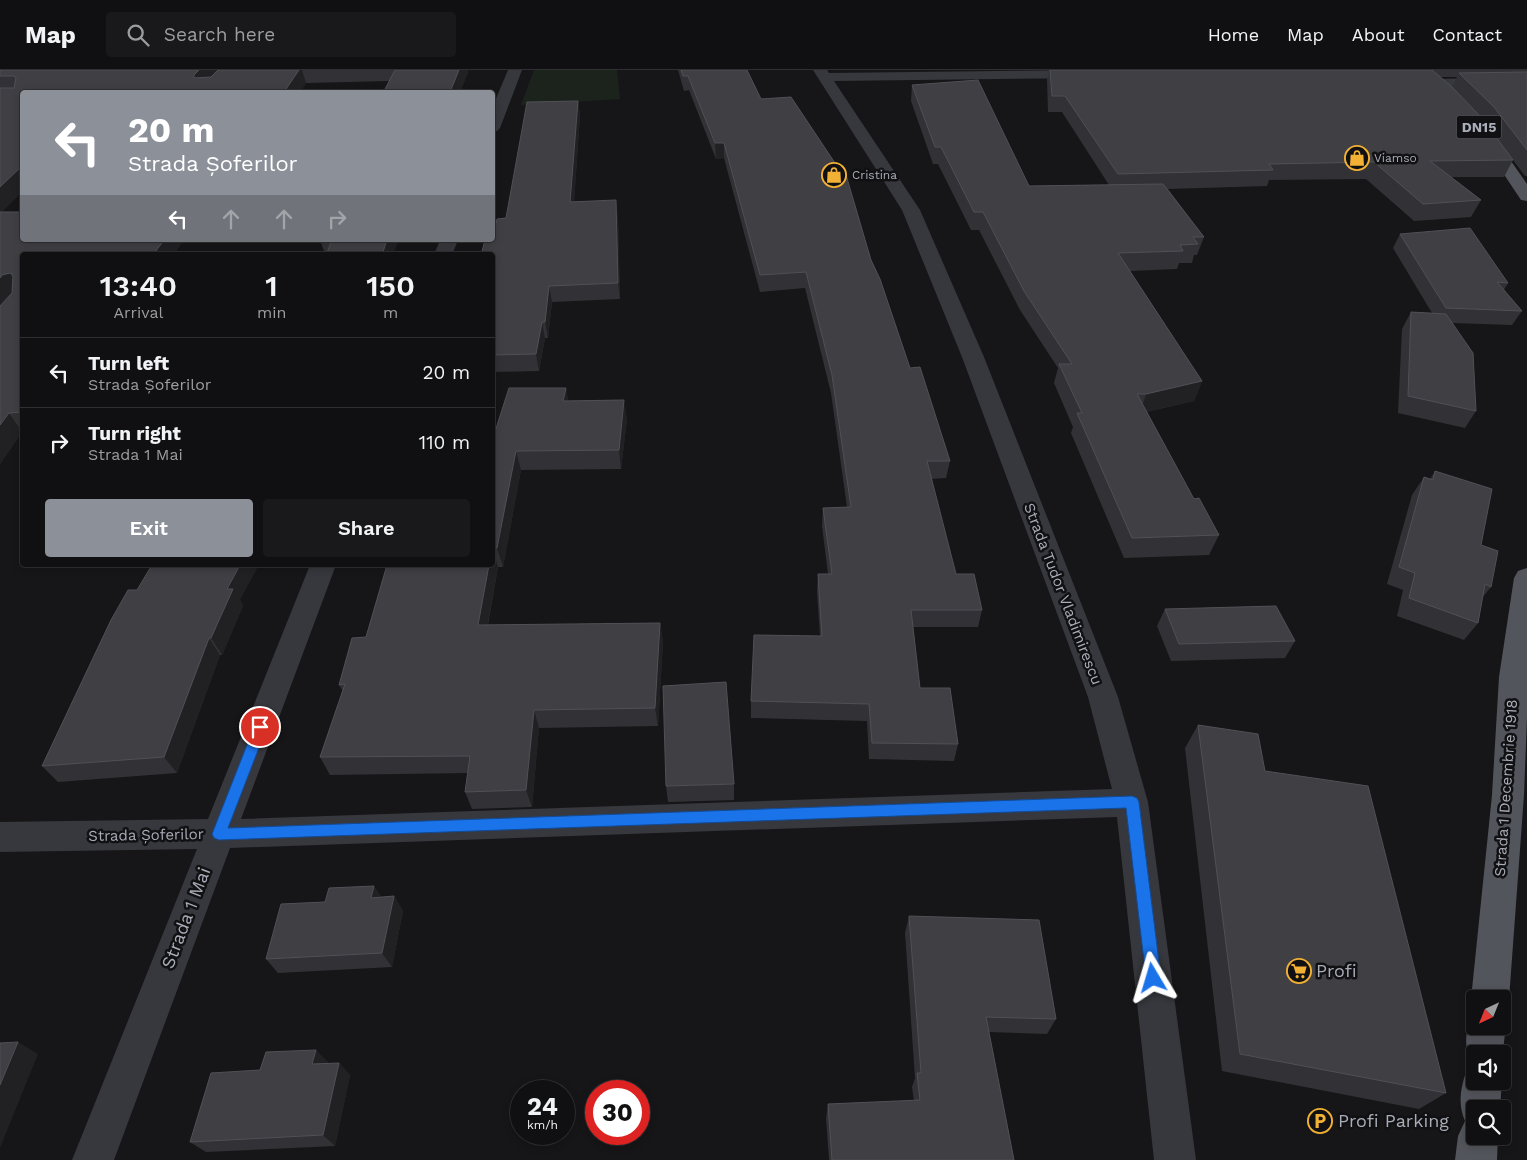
<!DOCTYPE html>
<meta charset="utf-8">
<style>
:root{--surface:#101012;--page:#19191b;--text:#f1f3f6;--muted:#9c9d9f;--line:#303032;--accent:#8c9099}
body{margin:0;font-family:"Work Sans",sans-serif;background:var(--page);color:var(--text);height:100vh;display:flex;flex-direction:column;font-size:19px;white-space:nowrap}
*{box-sizing:border-box;margin:0}
p{font-size:16px;color:var(--muted)}
.icon{flex:none;width:28px;height:28px;fill:none;stroke:currentColor;stroke-width:2;stroke-linecap:round;stroke-linejoin:round}
.map{position:relative;flex:1;overflow:hidden}
.sheet{position:absolute;left:20px;top:182px;width:475px;height:315px;display:flex;flex-direction:column;background:var(--surface);border-radius:5px;box-shadow:0 2px 8px #0003,0 0 0 1px var(--line)}
.sheet>*{flex:none}
.top-card{position:absolute;left:20px;top:20px;width:475px;height:152px;border-radius:5px;box-shadow:0 2px 8px #0003,0 0 0 1px var(--line);background:#8c9099;color:#fff;overflow:hidden}
.needle{width:32px;rotate:223deg}
.controls{position:absolute;left:1466px;top:920px;display:grid;gap:10px}
.controls a{display:grid;place-items:center;width:45px;height:45px;border-radius:5px;background:var(--surface);box-shadow:0 2px 8px #0003,0 0 0 1px var(--line);font-size:25px}
.speed{position:absolute;left:510px;top:1010px;display:flex;gap:10px;font-size:25px;font-weight:700;text-align:center}
.speed>*{display:grid;place-content:center;width:65px;height:65px;border-radius:50%;background:var(--surface);box-shadow:0 2px 8px #0003,0 0 0 1px var(--line);line-height:1}
.speed small{font-size:12px;font-weight:400}
.speed .limit{border:8px solid #d22;background:#fff;color:#111}
.pin{position:absolute;display:grid;place-items:center;width:42px;height:42px;color:#fff;margin:-21px;border:2px solid #fff;border-radius:50%;box-shadow:0 1px 5px #0007}
.me{position:absolute;width:55px;margin:-28px;rotate:353deg;stroke-linejoin:round;filter:drop-shadow(0 0 4px #0008)}
.turn{display:flex;align-items:center;gap:18px;height:105px;padding:0 25px;font-size:22px}
.turn .icon{width:65px;height:65px;stroke-width:2.5}
.turn b{display:block;font-size:35px;line-height:42px}
.lanes{display:flex;align-items:center;height:48px;padding:0 25px;background:#0003;justify-content:center;gap:25px;direction:ltr}
.lanes .off{opacity:.35}
.eta{display:flex;justify-content:space-evenly;align-items:center;height:85px;text-align:center}
.eta b{font-size:30px;font-weight:600;line-height:35px}
.button{display:flex;gap:10px;margin-top:auto;padding:10px 25px}
.button a{flex:1;height:58px;border-radius:5px;background:var(--accent);color:#fff;font-size:20px;font-weight:600;line-height:58px;text-align:center}
.button a+a{background:var(--page);color:var(--text)}
ul{padding:0;list-style:none}
li{display:flex;align-items:center;gap:15px;height:70px;padding:0 25px;border-top:1px solid var(--line)}
li div{flex:1}
li b{display:block;font-size:19px}
li em{font-style:normal}
header{display:flex;align-items:center;gap:30px;box-sizing:border-box;height:70px;padding:0 25px;background:var(--surface);border-bottom:1px solid var(--line)}
header strong{font-size:24px}
nav{display:flex;gap:28px;margin-inline-start:auto;font-size:18px}
.search{width:350px;height:45px;background:var(--page);display:flex;align-items:center;gap:12px;box-sizing:border-box;padding:0 18px;border-radius:5px;color:var(--muted);font-size:19px}
.map>svg:first-child{display:block}
</style>
<header>
<strong>Map</strong>
<div class="search"><svg class="icon" aria-label="search" viewBox="0 0 24 24"><circle cx="10" cy="10" r="6"/><path d="M15 15l6 6"/></svg>Search here</div>
<nav><a>Home</a><a>Map</a><a>About</a><a>Contact</a></nav>
</header>
<div class="map">
<svg width="1527" height="1090" viewBox="0 0 1527 1090">
<rect width="100%" height="100%" fill="#161618"/>
<path fill="#1c231d" d="M534 0H617L620 29 521 35Z"/>
<g fill="none" stroke-linecap="round" stroke-linejoin="round">
<path fill="#37383d" fill-rule="evenodd" d="M508 0H522L500 58 497 61 492 62V38Z
M813 0H827L829 3 1088 0 1094 4 1087 8 834 11 920 140 984 287 1118 627 1148 732 1196 1090H1154L1117 747 230 778 114 1090H72L197 779 0 782V752L208 749 310 495H336L241 749 1112 719 1088 627 962 287 902 140Z
M1527 7V15L1435 17 1430 16 1428 13 1430 10 1435 9Z
M440 170H458L452 185H434Z"/>
<path fill="#53555c" fill-rule="evenodd" d="M1487 62 1492 64 1527 114V131L1521 130 1479 67 1482 64Z
M1527 498V647L1524 725 1509 929 1502 942V929H1475V938L1471 929 1492 725 1499 607 1514 508 1518 501Z
M1475 942V956H1502V948L1506 956 1502 988V984H1475V1011H1502L1500 1039H1475V1066H1498L1497 1090H1455L1458 1066 1465 1051C1457 1033 1461 1015 1468 997L1471 996C1464 980 1464 956 1475 942Z"/>
</g>
<path fill="#323236" fill-rule="evenodd" d="M0 0H467L468 2 460 22H384V21L389 11 306 13 300 22H22L2 142 22 185V362L0 394Z
M678 0H747L761 29 871 190 910 298 950 391 946 408 931 409 956 504 982 540 978 557H913L920 618 958 674 954 691 869 689 867 651 751 648V631L820 566 817 522 818 504H828L822 456 823 438 847 437 831 323 805 218 760 222 724 88 716 89 689 20 684 21Z
M1049 0H1527V106H1525L1513 90 1504 107H1451L1481 130 1471 147 1414 151 1366 109 1269 110 1267 116 1168 119 1204 167 1197 185H1194L1192 193H1179L1177 199 1130 201 1202 311 1194 331 1146 342 1194 429 1219 465 1209 485 1124 488 1071 363 1073 357 1054 313 1058 298 1020 240 979 160H971L938 94H933L911 31 912 15 1029 116 1109 115 1062 42H1048L1047 10ZM1440 7H1457L1452 17ZM1483 50 1485 53 1505 80Z
M578 31 580 45 574 132 618 146 620 229 552 232 548 268H545L539 301 492 302V185L496 154 506 148Z
M1400 164 1508 213 1504 220 1522 241 1512 255 1453 253 1476 341 1465 358 1398 343 1402 259 1411 242 1432 243 1393 178Z
M320 170H399L325 184Z
M566 318 568 331 627 349 621 399 521 400 503 497H498L488 555 660 553 663 572 658 656 539 658 532 737 472 739 465 722 468 703 330 705 320 687 343 621 339 615 366 567 387 495H492V371Z
M1435 401 1481 475 1491 517 1482 528 1478 553 1464 570 1397 546 1403 520 1387 514 1412 425 1424 407 1430 409Z
M240 530 243 536 222 585H220L177 703 58 712 42 696Z
M1165 539 1295 571 1285 588 1171 591 1157 556Z
M1198 655 1446 1023 1419 1039 1222 1001 1185 678Z
M734 714V730L668 732 666 716Z
M374 816 381 827 394 826 403 841 392 897 278 903 266 889 325 832Z
M909 846 1056 949 1047 964 989 962 1014 1090H829L826 1048 828 1034 914 1031 912 1017 915 1008 905 863Z
M328 992 327 994 339 993 350 1005 335 1076 206 1082 190 1072 260 1000Z"/>
<path fill="#212124" d="M199 0H219L201 21 194 8V5Z
M299 0H302L306 13 300 22H284Z
M459 0H467L468 2 460 22H450Z
M578 31 580 45 573 148 570 132Z
M715 73H724V88L716 89Z
M22 96V122L1 143 0 142V117Z
M616 130 618 146 620 229 618 213Z
M164 170H184L174 185H153Z
M387 170H399L393 185H382Z
M10 203 21 221 0 238V208L2 205Z
M549 216 552 232 548 268 545 252Z
M542 252 545 268 539 301 536 284Z
M1202 311 1194 331 1140 343 1146 324Z
M566 318 569 337 563 331Z
M624 330 627 349 621 399 619 380Z
M9 343 22 362 0 394V355Z
M516 381 521 400 503 497 497 478Z
M492 478 498 497 484 574 478 555 489 495H492Z
M240 495H259L240 530 243 536 222 585 211 568 227 519Z
M660 553 663 572 658 656 655 638Z
M209 568 220 585 177 703 164 687Z
M534 640 539 658 532 737 526 720Z
M374 816 383 831 371 828Z
M394 826 403 841 392 897 382 883Z
M18 972 38 984 0 1078V1015Z
M316 980 328 992 324 1006 312 994Z
M339 993 350 1005 335 1076 323 1065Z"/>
<path fill="#3f3f44" stroke="#4f5156" d="M0 0H199L194 5V8L211 7 218 0H299L284 22H22V96L0 117V18H14L16 8 14 6H0Z
M395 0H459L450 22H389L390 21H384Z
M681 0H747L761 29 791 27 839 99 844 98 871 190 880 209 910 298 920 297 950 391H927L956 504H974L982 540H911L920 618H950L958 674 872 673 869 634 751 631 754 565 822 566 818 504H832L823 438 851 437 832 305 806 202 760 205 724 73H715L688 6H683Z
M1050 0H1432L1451 16 1480 46 1513 90 1430 91 1481 130 1423 134 1374 92 1269 94 1273 100 1118 104 1065 26H1052Z
M1527 2V80L1494 37 1459 3Z
M978 10 1029 116 1163 114 1204 167H1193L1198 174 1180 175 1183 181 1118 183 1202 311 1146 324H1137L1194 429 1199 428 1219 465 1132 468 1077 343H1082L1059 294H1072L1024 221 983 142H974L941 77H935L912 15Z
M578 31 570 132 616 130 618 213 549 216 545 252H542L536 284 492 285V185H481L485 170H492V154H496L497 149 506 148 527 32Z
M0 142H22V170H164L153 185H22V342L9 343 0 355V236L12 223 13 205 10 203 2 205 0 208Z
M1470 158 1508 213 1497 212 1522 241 1446 238 1400 164Z
M332 170H387L382 185H326Z
M1411 242 1446 244 1473 283 1476 341 1408 326Z
M509 318H566L563 331 624 330 619 380 516 381 497 478H492V371Z
M1435 401 1492 419 1481 475 1498 481 1491 517 1485 514 1478 553 1409 528 1415 503 1399 497 1424 407 1433 410Z
M152 495H240L227 519H233L211 568H209L164 687 42 696 111 550 128 520H137Z
M387 495H489L478 555 660 553 655 638 534 640 526 720 465 722 470 686 320 687 345 614 339 615 352 568 366 567Z
M1276 536 1295 571 1179 574 1165 539Z
M726 612 734 714 666 716 663 616Z
M1198 655 1258 664 1265 701 1368 716 1446 1023 1240 984Z
M374 816 371 828 394 826 382 883 266 889 281 834 325 832 329 818Z
M909 846 1039 850 1056 949 986 947 1014 1090H832L828 1034 920 1030 917 1003H921Z
M18 972 0 1015V973Z
M316 980 312 994 339 993 323 1065 190 1072 211 1003 260 1000 266 982Z"/>
<path fill="#1a73e8" stroke="#114b97" d="M260 652 265 654 267 657 228 758 1132 726 1137 728 1139 732 1161 908 1159 913 1153 915 1148 913 1146 908 1126 738 219 770 214 768 212 764 254 657 256 654Z"/>
<defs>
<symbol id="shop-ring" viewBox="-11 -11 22 22"><circle r="9.5" fill="#111113" stroke="#f2b134" stroke-width="1.5"/><path d="M-5-2.5h2.3a2.7 3.5 0 0 1 5.4 0H5L5.5 6h-11ZM-1.5-2.5h3a1.5 2.3 0 0 0-3 0Z" fill="#f2b134"/></symbol>
<symbol id="supermarket-ring" viewBox="-11 -11 22 22"><circle r="9.5" fill="#111113" stroke="#f2b134" stroke-width="1.5"/><path d="M-6-5.5h2.5l.6 2H6L4.5 2H-2.5L-4.4-4H-6ZM-1.5 3.2a1.3 1.3 0 1 0 .1 0ZM3 3.2a1.3 1.3 0 1 0 .1 0Z" fill="#f2b134"/></symbol>
<symbol id="parking-ring" viewBox="-11 -11 22 22"><circle r="9.5" fill="#111113" stroke="#f2b134" stroke-width="1.5"/><path d="M-3.5-5.5H1a3.5 3.5 0 0 1 0 7H-1V5.5H-3.5ZM-1-3.4V-.6H.8a1.4 1.4 0 0 0 0-2.8Z" fill="#f2b134"/></symbol>
</defs>
<g fill-rule="evenodd">
<use href="#shop-ring" x="1343" y="74" width="28" height="28"/>
<use href="#shop-ring" x="820" y="91" width="28" height="28"/>
<use href="#supermarket-ring" x="1285" y="887" width="28" height="28"/>
<use href="#parking-ring" x="1306" y="1037" width="28" height="28"/>
</g>
<g text-anchor="middle" stroke-width="5" stroke-linejoin="round" paint-order="stroke">
<g font-size="12" fill="#a8adb8" stroke="#111113" text-anchor="start">
<text x="1374" y="92">Viamso</text>
<text x="852" y="109">Cristina</text>
</g>
<rect fill="#111113" stroke="#7b7e86" stroke-width="1" x="1456.5" y="45.5" width="45" height="23" rx="4"/>
<g font-size="14" font-weight="bold" fill="#a8adb8">
<text x="1479" y="62">DN15</text>
</g>
<g font-size="15" fill="#a8adb8" stroke="#111113">
<text transform="translate(1063 524) rotate(69)" y="5">Strada Tudor Vladimirescu</text>
<text transform="translate(1506 718) rotate(-86)" y="5">Strada 1 Decembrie 1918</text>
<text transform="translate(146 765) rotate(-1)" y="5">Strada Șoferilor</text>
</g>
<g font-size="18" fill="#a8adb8" stroke="#111113">
<text transform="translate(186 848) rotate(-69)" y="6">Strada 1 Mai</text>
</g>
<g font-size="18" fill="#a8adb8" stroke="#111113" text-anchor="start">
<text x="1316" y="907">Profi</text>
<text x="1338" y="1057">Profi Parking</text>
</g>
</g>
</svg>
<div class="controls">
<a><svg class="needle" viewBox="-14 -14 28 28"><path d="M0-13l5 13h-10z" fill="#e53935"/><path d="M0 13l5-13h-10z" fill="#9c9d9f"/></svg></a>
<a><svg class="icon" aria-label="sound" viewBox="0 0 24 24"><path d="M4 9h4l5-4v14l-5-4H4zM17 9q2 3 0 6"/></svg></a>
<a><svg class="icon" aria-label="search" viewBox="0 0 24 24"><circle cx="10" cy="10" r="6"/><path d="M15 15l6 6"/></svg></a>
</div>
<div class="speed"><div>24<small>km/h</small></div><div class="limit">30</div></div>
<div class="pin" style="left:260px;top:657px;background:#d93025"><svg class="icon" aria-label="arrive" viewBox="0 0 24 24"><path d="M6 21V4h12l-3 4 3 4H6"/></svg></div>
<svg class="me" style="left:1153px;top:908px" viewBox="-20 -20 40 40"><path d="M0-17L14 15 0 8-14 15z" fill="#1a73e8" stroke="#fff" stroke-width="4"/></svg>
<div class="top-card">
<div class="turn"><svg class="icon" aria-label="left" viewBox="0 0 24 24"><path d="M17 20v-9H6M10 6l-5 5 5 5"/></svg><div><b>20 m</b>Strada Șoferilor</div></div>
<div class="lanes"><svg class="icon" aria-label="left" viewBox="0 0 24 24"><path d="M17 20v-9H6M10 6l-5 5 5 5"/></svg><svg class="icon off" aria-label="ahead" viewBox="0 0 24 24"><path d="M12 20V5M6 11l6-6 6 6"/></svg><svg class="icon off" aria-label="ahead" viewBox="0 0 24 24"><path d="M12 20V5M6 11l6-6 6 6"/></svg><svg class="icon off" aria-label="right" viewBox="0 0 24 24"><path d="M7 20v-9h11M14 6l5 5-5 5"/></svg></div>
</div>
<section class="sheet">
<div class="eta">
<div><b>13:40</b><p>Arrival</p></div>
<div><b>1</b><p>min</p></div>
<div><b>150</b><p>m</p></div>
</div>
<ul>
<li><svg class="icon" aria-label="left" viewBox="0 0 24 24"><path d="M17 20v-9H6M10 6l-5 5 5 5"/></svg><div><b>Turn left</b><p>Strada Șoferilor</p></div><em>20 m</em></li>
<li><svg class="icon" aria-label="right" viewBox="0 0 24 24"><path d="M7 20v-9h11M14 6l5 5-5 5"/></svg><div><b>Turn right</b><p>Strada 1 Mai</p></div><em>110 m</em></li>
</ul>
<div class="button"><a>Exit</a><a>Share</a></div>
</section>
</div>
